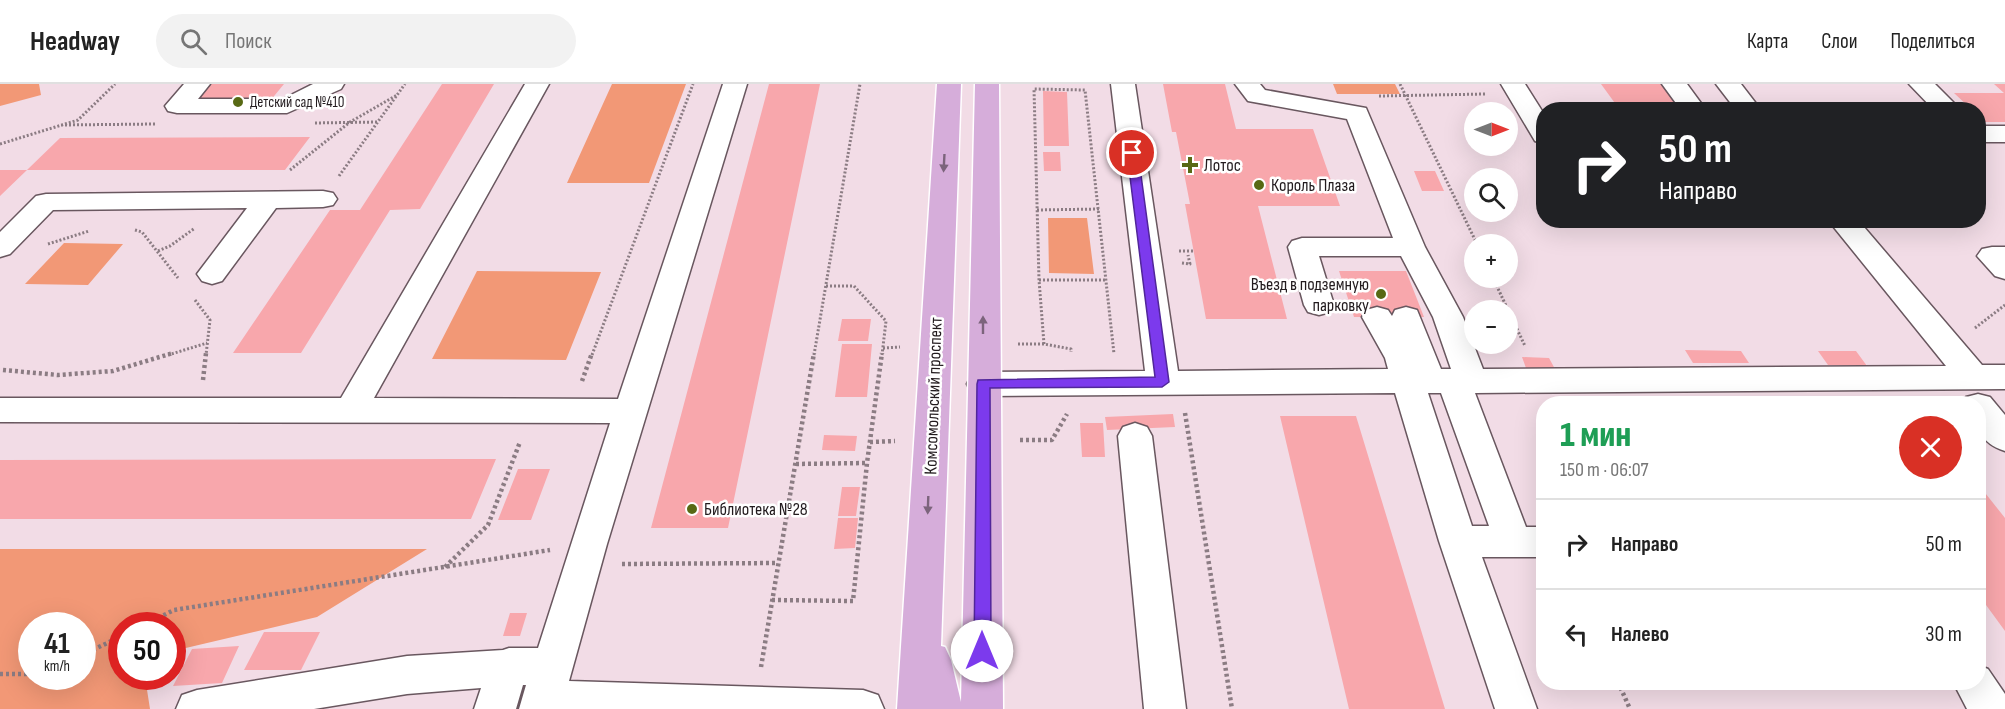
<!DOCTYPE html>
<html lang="ru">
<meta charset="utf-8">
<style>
:root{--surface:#fff;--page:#f2f2f2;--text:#222;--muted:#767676;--line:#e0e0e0}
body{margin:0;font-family:"Sofia Sans Condensed",sans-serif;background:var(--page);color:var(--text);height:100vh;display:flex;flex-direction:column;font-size:22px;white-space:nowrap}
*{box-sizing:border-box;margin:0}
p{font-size:20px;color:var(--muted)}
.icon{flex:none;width:33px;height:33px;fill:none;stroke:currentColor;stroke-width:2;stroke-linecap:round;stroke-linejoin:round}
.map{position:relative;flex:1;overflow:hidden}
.drawer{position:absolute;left:1536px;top:312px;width:450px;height:294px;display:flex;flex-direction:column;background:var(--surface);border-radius:24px;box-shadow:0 6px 24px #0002}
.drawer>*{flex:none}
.hud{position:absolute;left:1536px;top:18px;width:450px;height:126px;border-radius:24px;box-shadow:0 6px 24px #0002;background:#202124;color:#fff;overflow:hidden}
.needle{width:39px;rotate:90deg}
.tools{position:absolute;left:1464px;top:18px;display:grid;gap:12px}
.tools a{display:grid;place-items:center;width:54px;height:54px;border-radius:50%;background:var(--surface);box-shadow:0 6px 24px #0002;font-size:30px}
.speed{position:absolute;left:18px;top:528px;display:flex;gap:12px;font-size:30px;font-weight:700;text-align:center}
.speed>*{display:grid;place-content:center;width:78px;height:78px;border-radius:50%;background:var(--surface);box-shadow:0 6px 24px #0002;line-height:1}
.speed small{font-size:15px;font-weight:400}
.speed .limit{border:9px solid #d22;background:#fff;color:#111}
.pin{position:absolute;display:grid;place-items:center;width:51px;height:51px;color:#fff;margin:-26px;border:3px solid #fff;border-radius:50%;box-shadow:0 2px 6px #0007}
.me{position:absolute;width:66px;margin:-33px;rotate:0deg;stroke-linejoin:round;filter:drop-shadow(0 0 4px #0008)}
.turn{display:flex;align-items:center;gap:21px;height:126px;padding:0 24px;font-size:27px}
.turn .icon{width:78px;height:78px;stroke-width:2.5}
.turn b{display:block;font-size:42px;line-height:51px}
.round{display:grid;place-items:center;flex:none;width:63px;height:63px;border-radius:32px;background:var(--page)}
.overview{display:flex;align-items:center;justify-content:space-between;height:102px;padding:0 24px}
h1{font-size:36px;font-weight:800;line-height:45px;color:#1e9e55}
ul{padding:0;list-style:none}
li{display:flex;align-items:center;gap:18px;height:90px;padding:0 24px;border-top:2px solid var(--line)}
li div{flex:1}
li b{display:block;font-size:22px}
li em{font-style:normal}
header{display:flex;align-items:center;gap:36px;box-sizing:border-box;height:84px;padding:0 30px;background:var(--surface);border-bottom:2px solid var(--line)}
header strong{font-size:28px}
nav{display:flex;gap:33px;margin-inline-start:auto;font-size:21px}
.search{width:420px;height:54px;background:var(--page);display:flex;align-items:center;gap:15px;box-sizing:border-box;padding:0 21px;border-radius:33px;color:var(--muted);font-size:22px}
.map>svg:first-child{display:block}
</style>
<header>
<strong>Headway</strong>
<div class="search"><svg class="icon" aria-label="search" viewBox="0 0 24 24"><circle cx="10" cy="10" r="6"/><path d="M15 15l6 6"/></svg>Поиск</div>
<nav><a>Карта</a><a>Слои</a><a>Поделиться</a></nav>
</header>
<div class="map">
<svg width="2005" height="625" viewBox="0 0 2005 625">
<rect width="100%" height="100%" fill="#f2dce6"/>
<path fill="#f29876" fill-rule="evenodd" d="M0 0H39L41 11 0 22Z
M612 0H686L649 99H567Z
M1333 0H1395L1400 10H1337Z
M1048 134H1087L1094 190 1049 189Z
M64 159 123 160 88 201 25 200Z
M477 187 601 188 566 276 432 275Z
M0 465H427L317 533 173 567 172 542H122V592L145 593 150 625H0ZM32 542H82V592H32Z"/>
<path fill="#f8a7ac" d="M207 0H284L270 17H191Z
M442 0H494L420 125 390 126 301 269H233L330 126H360Z
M769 0H820L728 444H651Z
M1163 0H1225L1236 45H1313L1340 122H1258L1287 235H1206L1185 120H1190L1176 48H1172Z
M1601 0H1673L1692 23 1566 26 1564 22H1617Z
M1994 0H2005V38H1985L1978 31V26H1972L1954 9H2004Z
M1043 7 1067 8 1069 62H1044Z
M310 53 285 86H27L60 54Z
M1043 68H1060L1061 87H1044Z
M0 86H27L0 112Z
M1414 87H1435L1444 107H1422Z
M1339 187H1406L1424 233H1354Z
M842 235H871L868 257H838Z
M842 260H872L867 313H835Z
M1685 266 1741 267 1749 279H1693Z
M1818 267H1856L1867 282 1828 281Z
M1522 273 1549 274 1555 285 1526 284Z
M1173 330 1175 343 1107 346 1105 333Z
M1280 332H1356L1445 625H1349Z
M1080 339H1103L1105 373H1082Z
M824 351 857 352 855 367 822 366Z
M454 375H496L471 435H0V376Z
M518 385H550L531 436H498Z
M1978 400 2005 434V547L1978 510Z
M842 403H860L856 432H838Z
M838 434H858L855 464 834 465Z
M510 529H527L520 552H503Z
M264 548H320L301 586H244Z
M239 562 222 599 173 602 192 565Z"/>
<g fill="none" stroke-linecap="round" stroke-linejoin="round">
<defs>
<path id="minor" d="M184 0H210L198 15H283L313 0H344L341 5 287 29H177L168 27 165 22Z
M525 0H549L374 314 618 315 723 0H747L607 460 569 597 863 606 878 611 884 625H519L526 601H523L516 625H474L481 604 407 610 314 625H176L182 611 197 606 407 572 503 566 509 564H538L610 339 0 338V314H341Z
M1111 0H1135L1178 287 1388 285 1385 274 1362 233 1366 226 1377 223 1388 226 1392 232 1395 226 1406 223 1417 226 1441 285H1451L1433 233 1401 172H1319L1334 221 1330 228 1319 231 1308 228 1304 221 1288 163 1292 157 1302 154H1393L1347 35 1248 17 1235 0H1260L1265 6 1366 24 1425 163 1463 233 1483 285 1946 282 1828 136H1858L1982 281H2005V305L1475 309 1526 443H1544V473H1482L1537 625H1495L1439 457 1395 309 983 312 971 308 967 300 971 292 983 288 1145 287ZM1428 309H1441L1489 442H1472Z
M1501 0H1525L1544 30V60L1535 57Z
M1662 0H1687L1706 26H1681Z
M1716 0H1741L1761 26H1736Z
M1909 0H1935L1961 26H1934Z
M1978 42H2005V58H1978Z
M323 107 333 109 337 115 333 121 323 123 276 124 222 197 212 200 202 197 197 190 247 124 53 126 10 170 0 173V148L36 112 46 110Z
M1992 163H2005V195L1995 192 1977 172 1982 165Z
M1978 310 1990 313 2005 331V367C1978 358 1978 344 1978 320H1963L1966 313Z
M1135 339 1147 343 1152 352 1186 625H1144L1118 352 1123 343Z
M1978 581 1988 585 2005 610V625H1967L1953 598H1978Z"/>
<path id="major" d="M937 0H961L941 562 945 563 951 576 961 618 975 0H999L1003 625H897Z"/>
</defs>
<use href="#minor" stroke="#69575f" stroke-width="3"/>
<use href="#major" stroke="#fff" stroke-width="3"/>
<path stroke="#8b7c83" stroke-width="3" stroke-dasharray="2 2" stroke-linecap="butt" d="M1400 0 1477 160
M1379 12 1485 10
M315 39 378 38
M61 41 155 40
M0 60 78 36 115 0
M290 86 350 38 397 11
M339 92 405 0
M1037 126 1099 125
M135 146 142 148 178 194
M48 160 89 147
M158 167 170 162 195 144
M1179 167H1194
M1182 179 1190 180 1188 171
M1493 194 1525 262
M1039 196H1107
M826 202H854L886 237 882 271
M195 216 210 236 206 271
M1975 244 2005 221
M1018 260H1044L1071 265V268
M1044 260 1039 196 1034 5 1085 6 1114 270
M883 264 900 263
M168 271 207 259
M592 271 693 0
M814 271 860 0"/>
<path stroke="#8b7c83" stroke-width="4.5" stroke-dasharray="3 3" stroke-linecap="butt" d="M3 286 58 291 113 287 173 269
M203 296 206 269
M582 297 592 269
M1185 329 1232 625
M1020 356H1052L1067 330
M870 358 895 357
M796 380 867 379
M622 480 778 479
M445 483 488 441 520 358
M772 516 853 517 867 379 882 269
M142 542 174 526 550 466
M82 571 122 552
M761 583 814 269
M0 590H32
M1618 598 1630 625"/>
<use href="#minor" fill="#fff" fill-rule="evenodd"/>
<use href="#major" fill="#d6adda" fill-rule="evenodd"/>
</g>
<defs><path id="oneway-solid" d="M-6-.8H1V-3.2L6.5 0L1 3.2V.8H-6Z" transform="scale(1.5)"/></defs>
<g fill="#7c647c">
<use href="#oneway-solid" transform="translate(944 79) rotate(93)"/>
<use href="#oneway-solid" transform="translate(983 241) rotate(-90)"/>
<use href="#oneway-solid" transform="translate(928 421) rotate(92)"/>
</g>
<path fill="#7c3aed" stroke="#51269a" stroke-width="1.5" d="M1132 66 1138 69 1169 298 1162 303 990 304 991 567 988 573 982 575 977 573 974 567 977 300 978 296 1155 293 1127 69Z"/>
<g fill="#586914" stroke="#fff" stroke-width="2">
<circle cx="238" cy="18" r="6"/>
<path d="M1187 72h6v6h6v6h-6v6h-6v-6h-6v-6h6z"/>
<circle cx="1259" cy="101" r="6"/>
<circle cx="1381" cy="210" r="6"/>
<circle cx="692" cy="425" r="6"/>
</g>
<g text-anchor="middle" stroke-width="5" stroke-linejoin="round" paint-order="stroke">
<g font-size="15" fill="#221b1e" stroke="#fff" text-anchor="start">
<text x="250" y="23">Детский сад №410</text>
</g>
<g font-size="18" fill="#221b1e" stroke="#fff" text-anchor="start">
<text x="1204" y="87">Лотос</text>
<text x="1271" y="107">Король Плаза</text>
<text x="1369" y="206" text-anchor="end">Въезд в подземную<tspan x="1369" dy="21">парковку</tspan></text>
<text x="704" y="431">Библиотека №28</text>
</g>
<g font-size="18" fill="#221b1e" stroke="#fff">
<text transform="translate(933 312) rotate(-88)" y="6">Комсомольский проспект</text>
</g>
</g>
</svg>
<div class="tools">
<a><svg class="needle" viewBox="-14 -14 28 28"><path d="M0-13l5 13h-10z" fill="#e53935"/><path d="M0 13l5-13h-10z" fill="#767676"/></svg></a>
<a><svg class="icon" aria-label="search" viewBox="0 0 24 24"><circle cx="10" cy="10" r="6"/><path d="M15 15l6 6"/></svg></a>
<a>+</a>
<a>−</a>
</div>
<div class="speed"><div>41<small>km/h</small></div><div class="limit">50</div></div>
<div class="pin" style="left:1132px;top:69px;background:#d93025"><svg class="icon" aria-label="arrive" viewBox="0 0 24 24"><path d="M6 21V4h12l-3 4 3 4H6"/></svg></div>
<svg class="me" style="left:982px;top:567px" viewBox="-20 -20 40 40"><circle r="19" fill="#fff"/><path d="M0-13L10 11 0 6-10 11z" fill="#7c3aed"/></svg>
<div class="hud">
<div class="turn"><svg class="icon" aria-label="right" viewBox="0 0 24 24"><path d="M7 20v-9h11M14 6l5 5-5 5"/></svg><div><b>50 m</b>Направо</div></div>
</div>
<section class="drawer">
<div class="overview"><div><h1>1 мин</h1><p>150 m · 06:07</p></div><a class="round" style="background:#d93025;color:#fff"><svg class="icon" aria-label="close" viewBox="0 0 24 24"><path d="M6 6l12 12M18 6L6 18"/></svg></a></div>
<ul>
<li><svg class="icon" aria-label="right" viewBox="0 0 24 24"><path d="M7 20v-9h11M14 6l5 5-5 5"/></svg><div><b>Направо</b></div><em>50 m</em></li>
<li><svg class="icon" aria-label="left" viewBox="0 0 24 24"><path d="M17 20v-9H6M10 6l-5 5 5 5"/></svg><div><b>Налево</b></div><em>30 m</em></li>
</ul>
</section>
</div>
